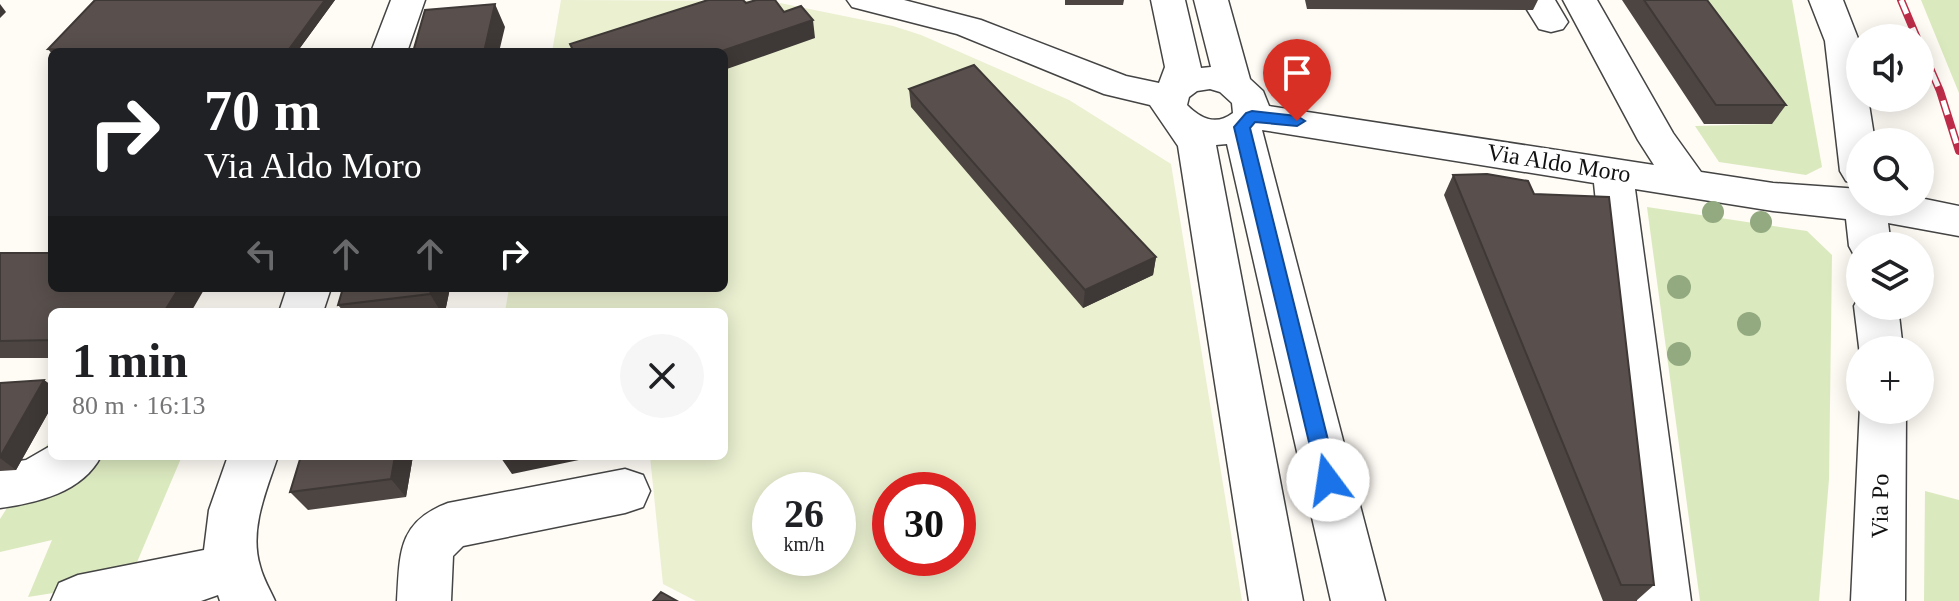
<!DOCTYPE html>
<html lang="it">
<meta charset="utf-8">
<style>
:root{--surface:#fff;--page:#f6f6f6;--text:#202124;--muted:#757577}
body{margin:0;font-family:"Times New Roman",serif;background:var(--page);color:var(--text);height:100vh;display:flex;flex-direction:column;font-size:30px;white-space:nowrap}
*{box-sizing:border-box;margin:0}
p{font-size:26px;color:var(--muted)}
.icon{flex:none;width:44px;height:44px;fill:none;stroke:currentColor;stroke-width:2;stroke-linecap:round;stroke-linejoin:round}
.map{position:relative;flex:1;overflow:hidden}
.details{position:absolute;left:48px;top:308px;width:680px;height:152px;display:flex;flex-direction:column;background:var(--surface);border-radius:12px;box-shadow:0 4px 20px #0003}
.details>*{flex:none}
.guide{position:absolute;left:48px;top:48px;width:680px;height:244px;border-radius:12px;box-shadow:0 4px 20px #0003;background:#202124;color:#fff;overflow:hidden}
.controls{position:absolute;left:1846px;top:24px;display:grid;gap:16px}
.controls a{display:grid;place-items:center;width:88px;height:88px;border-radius:50%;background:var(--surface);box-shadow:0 4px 20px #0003;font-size:40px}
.speed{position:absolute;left:752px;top:472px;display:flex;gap:16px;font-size:40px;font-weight:700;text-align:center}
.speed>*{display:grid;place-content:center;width:104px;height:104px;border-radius:50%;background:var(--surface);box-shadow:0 4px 20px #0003;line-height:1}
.speed small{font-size:20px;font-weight:400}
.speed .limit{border:12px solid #d22;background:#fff;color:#111}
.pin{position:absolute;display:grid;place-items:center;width:68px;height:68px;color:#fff;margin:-82px -34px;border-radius:50% 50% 50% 0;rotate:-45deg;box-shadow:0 0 8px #0007}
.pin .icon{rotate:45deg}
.me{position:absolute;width:88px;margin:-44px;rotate:346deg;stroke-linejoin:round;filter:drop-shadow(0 0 6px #0008)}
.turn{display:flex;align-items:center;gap:28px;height:168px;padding:0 24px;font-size:36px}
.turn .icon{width:104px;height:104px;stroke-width:2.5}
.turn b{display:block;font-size:56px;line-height:68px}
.lanes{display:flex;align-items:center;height:76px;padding:0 24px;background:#0003;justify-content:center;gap:40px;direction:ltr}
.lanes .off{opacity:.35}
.round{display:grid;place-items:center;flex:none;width:84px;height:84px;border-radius:42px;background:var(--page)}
.headline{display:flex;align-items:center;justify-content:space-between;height:136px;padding:0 24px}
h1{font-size:48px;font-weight:700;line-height:60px}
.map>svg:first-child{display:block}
</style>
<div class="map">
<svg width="1959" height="601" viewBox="0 0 1959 601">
<rect width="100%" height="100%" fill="#fffbf5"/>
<path fill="#dbe9bf" d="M1683 0H1792L1822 167 1806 175 1719 162 1695 126 1771 124Z
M1921 0H1959V93Z
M1647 207 1807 231 1832 255 1829 479 1819 601H1700Z
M52 437V456H182L129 581 28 597 52 540 0 552V519Z
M1925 491 1959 500V601H1924Z"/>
<path fill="#eaf0d0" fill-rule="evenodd" d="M561 0 770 1 893 26 921 35 1069 100 1171 164 1242 601H696L663 584 650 456H724V312H505L509 288H724V52H552ZM770 490H838V558H770ZM890 490H958V558H890Z"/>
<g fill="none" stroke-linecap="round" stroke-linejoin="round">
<defs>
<path id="minor" d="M391 0H425L407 52H371Z
M847 0H904L981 20 1126 76 1159 83 1165 67 1151 0H1185L1201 68 1211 67 1194 0H1228L1250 79 1263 91 1269 106 1654 165 1638 140 1563 0H1597L1673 133 1701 172 1773 183 1860 189V202H1920V198L1959 206V236L1888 223 1891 246H1860V258L1855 257 1849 246 1846 219 1773 211 1635 189 1691 601H1637L1594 183 1262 130 1385 601H1331L1227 144 1216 145 1303 601H1249L1178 146 1150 105 1104 94 957 34 852 7ZM1210 89 1220 92 1232 103 1233 113C1216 126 1201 119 1187 105L1189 97 1197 91Z
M1521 0H1555L1568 22 1563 29 1551 32 1539 29Z
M1809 0H1843L1859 41 1860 98H1868L1875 142H1860V185L1846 181 1840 171 1825 41Z
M287 288H331L323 312H279Z
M1860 295V306H1898L1903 350H1860V355L1854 306Z
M1860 406V410H1906L1905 601H1851Z
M52 445V456H101C83 492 37 503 0 508V464L26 460Z
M228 456H278C266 491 249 530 260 566 263 578 270 590 275 601H220L218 595 201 601H51L59 583 78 575 204 550 209 510Z
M625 469 643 475 650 491 643 507 625 513 463 546 453 556 451 601H397C400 554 397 522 448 503Z"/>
</defs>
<use href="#minor" stroke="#444" stroke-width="3"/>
<use href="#minor" fill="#fff" fill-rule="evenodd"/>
<defs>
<path id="rail" d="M1901 0 1917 38
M1920 45 1940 91 1959 151"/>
</defs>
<use href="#rail" stroke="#bd2d49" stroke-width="8"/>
<use href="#rail" stroke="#fff" stroke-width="5" stroke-dasharray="15" stroke-linecap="butt"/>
</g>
<g fill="#93aa81">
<circle cx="1713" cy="212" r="11"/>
<circle cx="1761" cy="222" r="11"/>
<circle cx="1679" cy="287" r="12"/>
<circle cx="1749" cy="324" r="12"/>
<circle cx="1679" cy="354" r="12"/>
</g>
<path fill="#4d4542" d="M95 0H335L297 52H52V54L48 49Z
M1065 0H1124L1123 5H1065Z
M1305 0H1538L1533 10 1307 9Z
M1622 0H1707L1786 105 1772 124H1704Z
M909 89 1156 257 1153 275 1083 308 911 107Z
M1453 175 1654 585 1636 601H1603L1444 195Z
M0 253 52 312V358H0Z
M450 288 445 312H344L338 305Z
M44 380 52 386V406L16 470 0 471V383Z
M301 456H413L406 497 308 510 290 492Z"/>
<path fill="#3e3836" d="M325 0H335L297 52H287Z
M0 4 6 12 0 18Z
M495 4 505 27 499 52H484Z
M813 20 815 38 724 70V52H719Z
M1156 257 1153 275 1083 308 1085 290Z
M179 288H205L191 312H164Z
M432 288H450L445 312H441L430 294Z
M44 380 52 386V406L16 470 0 458Z
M395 456H413L406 497 391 479Z
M508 456H598L512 474 501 458Z"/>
<path fill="#59504d" stroke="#3e3836" stroke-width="2" d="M95 0H325L287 52H108L48 49Z
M708 0H743L746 3 756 0H775L784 12 801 6 813 20 719 52H574L570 44Z
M1644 0H1707L1786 105H1716Z
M495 4 484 52H413L425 10Z
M974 65 1156 257 1085 290 909 89Z
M1487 174 1528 181 1534 194 1609 197 1654 585H1621L1453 175Z
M0 253H52V288H179L164 312H52V340L0 341Z
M343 288H432L430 294 338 305Z
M44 380 0 457V383Z
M301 456H395L391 479 290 492Z
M661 592 677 601H653Z"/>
<path fill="#1a73e8" stroke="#114b97" stroke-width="2" d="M1252 111 1297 116 1305 121 1297 126 1255 122 1250 128 1338 480 1335 486 1328 489 1321 486 1318 480 1234 127 1246 113Z"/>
<g text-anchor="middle" stroke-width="8" stroke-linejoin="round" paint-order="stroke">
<g font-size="24" fill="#111" stroke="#fff">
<text transform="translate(1559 163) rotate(9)" y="8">Via Aldo Moro</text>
<text transform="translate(1880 506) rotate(-89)" y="8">Via Po</text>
</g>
</g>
</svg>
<div class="controls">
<a><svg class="icon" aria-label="sound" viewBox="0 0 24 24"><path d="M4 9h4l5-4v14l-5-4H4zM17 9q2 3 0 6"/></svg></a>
<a><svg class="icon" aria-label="search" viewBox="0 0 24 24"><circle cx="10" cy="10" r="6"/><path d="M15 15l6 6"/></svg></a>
<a><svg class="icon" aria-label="layers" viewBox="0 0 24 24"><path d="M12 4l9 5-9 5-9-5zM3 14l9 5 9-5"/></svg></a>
<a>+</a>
</div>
<div class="speed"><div>26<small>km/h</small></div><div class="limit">30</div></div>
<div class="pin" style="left:1297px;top:121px;background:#d93025"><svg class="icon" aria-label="arrive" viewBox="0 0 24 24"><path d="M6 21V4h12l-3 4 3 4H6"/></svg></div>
<svg class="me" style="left:1328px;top:480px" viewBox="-20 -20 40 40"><circle r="19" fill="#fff"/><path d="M0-13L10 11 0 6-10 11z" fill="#1a73e8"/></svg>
<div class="guide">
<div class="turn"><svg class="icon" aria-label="right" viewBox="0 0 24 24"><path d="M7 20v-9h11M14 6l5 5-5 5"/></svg><div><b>70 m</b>Via Aldo Moro</div></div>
<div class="lanes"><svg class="icon off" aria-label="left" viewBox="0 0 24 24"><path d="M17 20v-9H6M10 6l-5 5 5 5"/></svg><svg class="icon off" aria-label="ahead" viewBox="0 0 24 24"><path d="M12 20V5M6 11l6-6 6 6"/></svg><svg class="icon off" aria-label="ahead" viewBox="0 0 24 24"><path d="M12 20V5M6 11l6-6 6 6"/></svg><svg class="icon" aria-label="right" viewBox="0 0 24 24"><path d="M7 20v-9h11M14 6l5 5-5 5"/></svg></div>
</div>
<section class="details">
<div class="headline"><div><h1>1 min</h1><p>80 m · 16:13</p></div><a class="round"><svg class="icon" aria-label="close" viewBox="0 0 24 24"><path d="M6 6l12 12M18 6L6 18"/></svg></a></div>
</section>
</div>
